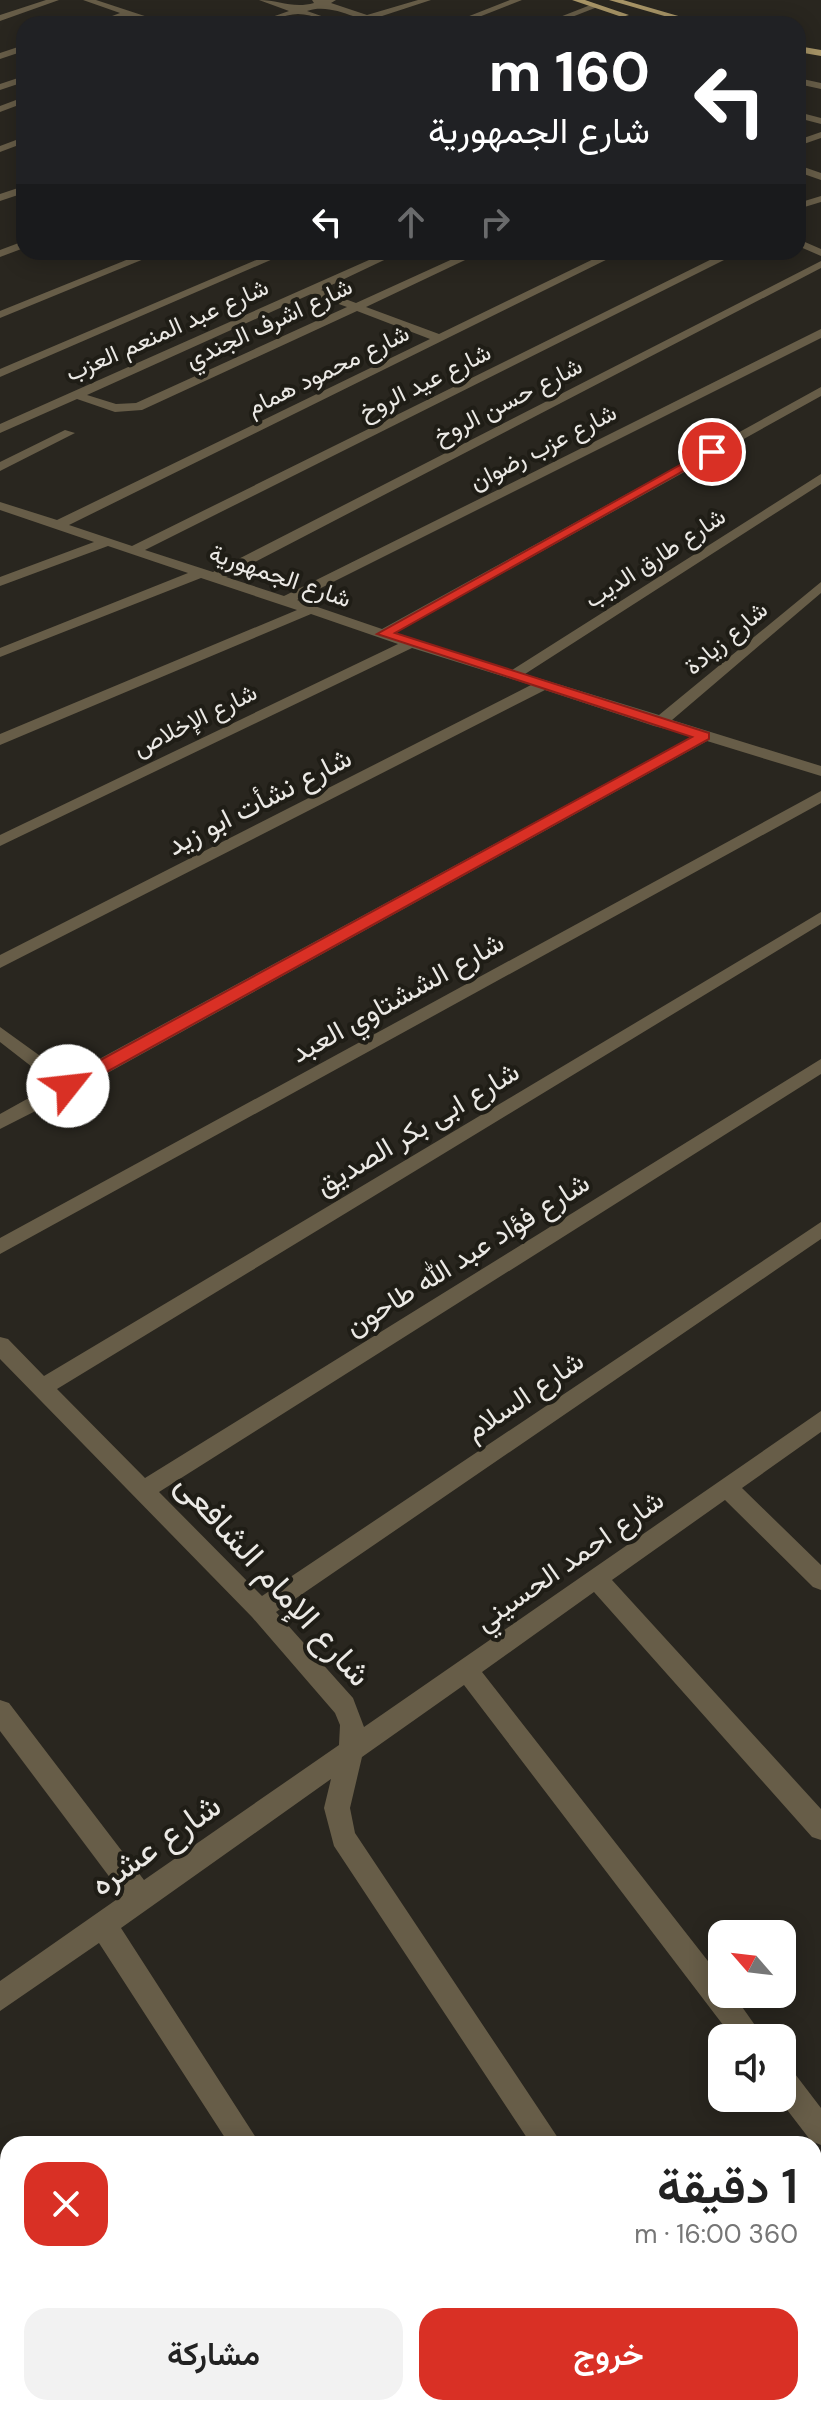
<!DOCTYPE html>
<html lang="ar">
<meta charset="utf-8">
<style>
:root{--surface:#fff;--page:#f2f2f2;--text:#222;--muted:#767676;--accent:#d93025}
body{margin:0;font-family:"DM Sans",Vazirmatn,sans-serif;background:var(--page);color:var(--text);direction:rtl;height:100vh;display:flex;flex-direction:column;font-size:30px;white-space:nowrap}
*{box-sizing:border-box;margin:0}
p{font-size:26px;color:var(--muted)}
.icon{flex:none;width:44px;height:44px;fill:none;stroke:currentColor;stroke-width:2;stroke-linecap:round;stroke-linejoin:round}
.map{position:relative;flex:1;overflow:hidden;direction:ltr}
.sheet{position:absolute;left:0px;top:2136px;width:822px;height:280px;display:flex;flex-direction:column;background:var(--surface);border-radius:24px 24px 0 0;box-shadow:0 4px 20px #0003;direction:rtl}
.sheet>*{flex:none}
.banner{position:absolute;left:16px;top:16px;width:790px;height:244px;border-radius:24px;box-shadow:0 4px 20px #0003;direction:rtl;background:#202124;color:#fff;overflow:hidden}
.needle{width:52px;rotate:298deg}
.controls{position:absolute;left:708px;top:1920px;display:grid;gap:16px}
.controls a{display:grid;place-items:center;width:88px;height:88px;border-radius:16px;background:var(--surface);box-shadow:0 4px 20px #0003;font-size:40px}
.pin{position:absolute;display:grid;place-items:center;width:68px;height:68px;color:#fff;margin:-34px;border:4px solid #fff;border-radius:50%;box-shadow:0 2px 8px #0007}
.me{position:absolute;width:88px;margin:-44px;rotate:61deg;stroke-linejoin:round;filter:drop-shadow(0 0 6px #0008)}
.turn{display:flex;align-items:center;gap:28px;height:168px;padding:0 24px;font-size:36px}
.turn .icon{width:104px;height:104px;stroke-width:2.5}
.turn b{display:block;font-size:56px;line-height:68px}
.lanes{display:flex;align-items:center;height:76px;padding:0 24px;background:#0003;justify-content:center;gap:40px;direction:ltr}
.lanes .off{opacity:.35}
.round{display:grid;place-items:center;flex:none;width:84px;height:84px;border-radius:24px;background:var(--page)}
.head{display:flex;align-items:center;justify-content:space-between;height:136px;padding:0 24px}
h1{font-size:48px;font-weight:600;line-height:60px}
.button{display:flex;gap:16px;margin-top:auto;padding:16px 24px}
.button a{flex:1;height:92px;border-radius:24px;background:var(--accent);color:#fff;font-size:32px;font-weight:600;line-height:92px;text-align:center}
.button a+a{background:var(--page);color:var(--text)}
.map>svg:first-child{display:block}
</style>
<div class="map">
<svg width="821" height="2416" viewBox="0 0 821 2416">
<rect width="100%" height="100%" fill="#29261f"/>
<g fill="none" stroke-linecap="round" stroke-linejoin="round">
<path fill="#675d48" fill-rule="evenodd" d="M46 0H59L0 21V15Z
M83 0H96L169 24C155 24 143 17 130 16 117 15 104 24 91 24L120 13Z
M259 0C279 0 293 9 314 3L312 0H336L331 3 367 15 418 0H431L376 18 388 24C359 24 335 2 307 11L344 24C328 24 314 14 298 14 283 14 268 24 252 24L289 11Z
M510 0H522L461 24H449Z
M593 4 600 6 554 24H542Z
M655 20 659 24H649Z
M24 45V51L0 59V53Z
M24 76V82L0 90V84Z
M798 78 821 83V89L798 84Z
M24 97V103L0 112V106Z
M798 112 821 118V124L798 118Z
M821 132V138L798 146V140Z
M24 137V143L0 152V146Z
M798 165 821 173V180L798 172Z
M24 186V193L0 201V194Z
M821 196V202L798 209V203Z
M798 239 821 249V256L798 246Z
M24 241V248L0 257V250Z
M146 252H161L0 318V311Z
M275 252H289L0 377V369Z
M387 252H401L321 290 356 303 468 252H482L366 307 439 334 608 252H622L69 525 132 546 726 252H740L145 550 213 572 821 261V268L226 577 284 596 821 329V338L297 600 382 629 821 387V396L395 633 512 670 821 474V484L525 674 659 715 821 582V593L672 720 821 766V776L707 741 75 1091 0 1129V1114L54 1084 0 1042V1027L68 1076 693 736 654 726 545 690 0 968V955L531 685 412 648 0 846V835L398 644 311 614 0 745V734L297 610 201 578 0 657V648L188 573 108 546 0 586V577L94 542 0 510V502L57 520 430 339 357 311 142 410 115 412 77 399 0 433V424ZM311 294 347 307 136 403 116 404 87 395Z
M65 430 75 433 0 471V462Z
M821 791V803L0 1254V1238Z
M821 912V924L57 1389 145 1478 821 1059V1074L159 1492 262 1596 821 1222V1239L276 1612 353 1698 364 1727 821 1411V1432L742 1488 821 1565V1590L813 1587 725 1500 612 1580 821 1809V1840L812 1837 594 1592 482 1672 722 1979V1994H733L764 2038H733L464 1685 362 1757 350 1808 355 1833 562 2144H531L334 1846 324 1808 331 1779 121 1928 260 2144H229L99 1943 0 2011V1981L123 1895 0 1731V1700L9 1703 144 1880 339 1745 340 1725 335 1713 252 1617 0 1359V1337L8 1339 44 1376Z
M782 2066 792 2070 821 2108V2145L811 2141 778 2098H782Z
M0 2256 8 2259V2304L0 2301Z
M47 2408H79L83 2416H51Z
M403 2408H436L440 2416H407Z
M709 2408H742L746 2416H713Z"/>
<path fill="#a79466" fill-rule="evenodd" d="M572 0H585L629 15 622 17Z
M609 0H623L706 24H692Z
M798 46 821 50V56L798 52Z"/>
</g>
<path fill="#d93025" stroke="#8d1f18" stroke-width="2" d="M707 450 717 452 395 633 709 733V739L74 1090H62L59 1086 62 1081 692 737 377 634Z"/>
<g text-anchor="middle" stroke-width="8" stroke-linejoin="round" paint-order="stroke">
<g font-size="24" fill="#ebe9e5" stroke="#1f1d16">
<text transform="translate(269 323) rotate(-25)" y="8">شارع اشرف الجندي</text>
<text transform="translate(167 330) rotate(-24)" y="8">شارع عبد المنعم العزب</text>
<text transform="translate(328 370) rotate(-26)" y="8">شارع محمود همام</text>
<text transform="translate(425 382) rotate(-26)" y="8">شارع عيد الروخ</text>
<text transform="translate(508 401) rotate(-27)" y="8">شارع حسن الروخ</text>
<text transform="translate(543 447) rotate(-27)" y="8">شارع عزب رضوان</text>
<text transform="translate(655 558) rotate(-33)" y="8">شارع طارق الديب</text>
<text transform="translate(280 576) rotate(19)" y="8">شارع الجمهورية</text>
<text transform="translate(726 638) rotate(-40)" y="8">شارع زيادة</text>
<text transform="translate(195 720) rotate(-26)" y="8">شارع الإخلاص</text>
</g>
<g font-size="28" fill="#ebe9e5" stroke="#1f1d16">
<text transform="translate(259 801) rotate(-27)" y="10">شارع نشأت ابو زيد</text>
<text transform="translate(397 997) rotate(-29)" y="10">شارع الششتاوي العبد</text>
<text transform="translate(417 1128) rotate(-31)" y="10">شارع ابى بكر الصديق</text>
<text transform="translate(467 1254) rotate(-32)" y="10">شارع فؤاد عبد الله طاحون</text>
<text transform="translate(524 1395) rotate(-34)" y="10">شارع السلام</text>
<text transform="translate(569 1560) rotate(-35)" y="10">شارع احمد الحسيني</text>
</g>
<g font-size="34" fill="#ebe9e5" stroke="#1f1d16">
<text transform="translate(274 1579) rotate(48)" y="12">شارع الإمام الشافعى</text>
<text transform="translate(155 1844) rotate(-35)" y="12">شارع عشره</text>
</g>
</g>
</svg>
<div class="controls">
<a><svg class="needle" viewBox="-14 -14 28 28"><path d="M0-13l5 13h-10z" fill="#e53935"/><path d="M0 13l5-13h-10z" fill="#767676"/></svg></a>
<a><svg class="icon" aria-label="sound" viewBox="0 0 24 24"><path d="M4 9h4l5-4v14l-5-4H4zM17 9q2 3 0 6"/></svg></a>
</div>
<div class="pin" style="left:712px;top:452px;background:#d93025"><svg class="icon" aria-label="arrive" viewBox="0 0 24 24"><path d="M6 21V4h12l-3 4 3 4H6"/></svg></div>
<svg class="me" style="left:68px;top:1086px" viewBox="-20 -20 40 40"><circle r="19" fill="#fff"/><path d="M0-13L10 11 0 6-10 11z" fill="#d93025"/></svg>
<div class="banner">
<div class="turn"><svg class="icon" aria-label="left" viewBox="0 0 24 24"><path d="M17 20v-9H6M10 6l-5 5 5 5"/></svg><div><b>160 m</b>شارع الجمهورية</div></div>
<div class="lanes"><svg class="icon" aria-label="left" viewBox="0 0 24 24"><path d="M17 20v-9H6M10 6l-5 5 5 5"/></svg><svg class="icon off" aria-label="ahead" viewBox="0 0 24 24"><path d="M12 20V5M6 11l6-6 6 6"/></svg><svg class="icon off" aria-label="right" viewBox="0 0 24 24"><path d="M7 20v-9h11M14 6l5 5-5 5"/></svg></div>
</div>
<section class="sheet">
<div class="head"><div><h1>1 دقيقة</h1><p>360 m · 16:00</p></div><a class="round" style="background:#d93025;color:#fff"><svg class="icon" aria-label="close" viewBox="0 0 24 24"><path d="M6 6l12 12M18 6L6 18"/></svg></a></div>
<div class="button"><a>خروج</a><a>مشاركة</a></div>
</section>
</div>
